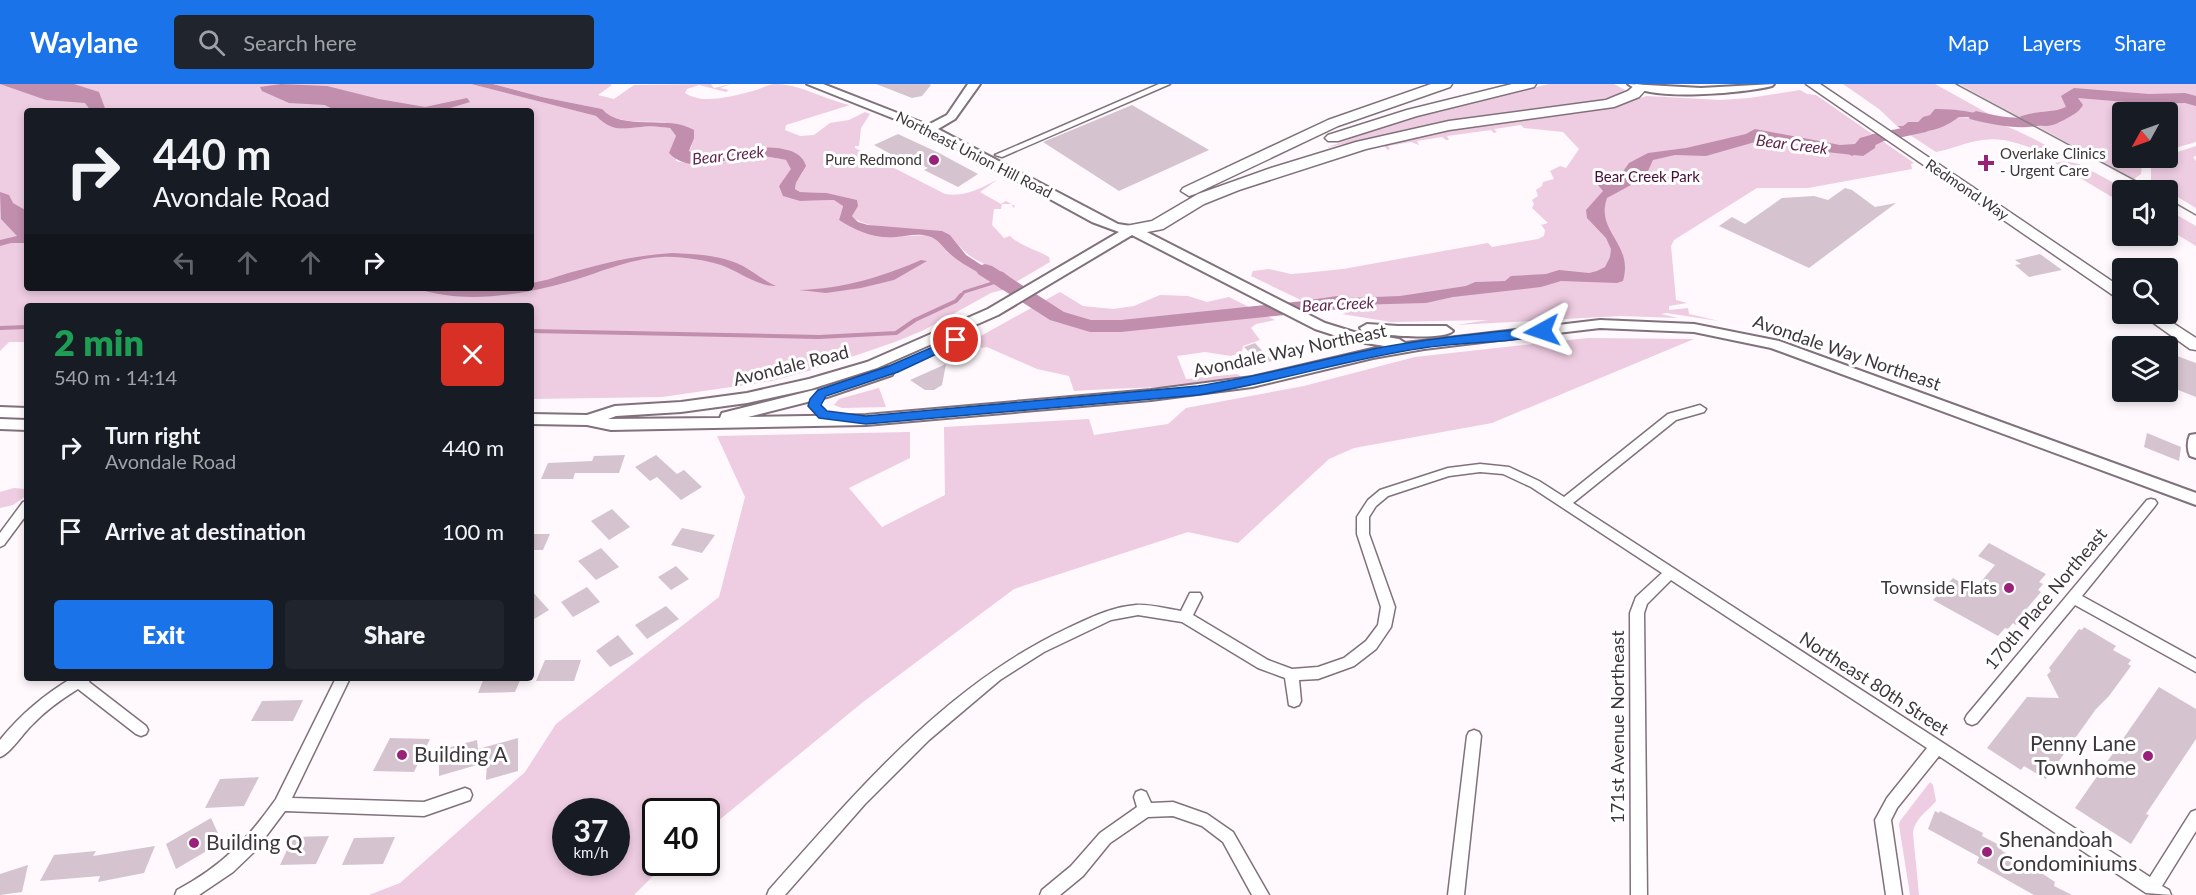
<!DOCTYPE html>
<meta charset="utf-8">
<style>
:root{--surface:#171b24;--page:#20242c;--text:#f1f3f6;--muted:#9ea1a6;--accent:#1a73e8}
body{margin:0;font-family:Lato,sans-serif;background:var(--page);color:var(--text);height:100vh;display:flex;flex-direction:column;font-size:22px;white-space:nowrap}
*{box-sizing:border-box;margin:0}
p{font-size:20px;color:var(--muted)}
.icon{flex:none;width:33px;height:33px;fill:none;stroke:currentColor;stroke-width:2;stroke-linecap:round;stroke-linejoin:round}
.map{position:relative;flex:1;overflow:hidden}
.side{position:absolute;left:24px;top:219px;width:510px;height:378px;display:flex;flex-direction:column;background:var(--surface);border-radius:6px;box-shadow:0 3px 9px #0003}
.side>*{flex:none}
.top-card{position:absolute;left:24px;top:24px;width:510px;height:183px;border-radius:6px;box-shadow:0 3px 9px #0003;background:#171b24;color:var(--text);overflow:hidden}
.needle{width:39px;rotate:230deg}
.fabs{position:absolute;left:2112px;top:18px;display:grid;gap:12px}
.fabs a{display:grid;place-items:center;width:66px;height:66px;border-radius:6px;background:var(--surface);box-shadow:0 3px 9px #0003;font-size:30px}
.speed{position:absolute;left:552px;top:714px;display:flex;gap:12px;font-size:30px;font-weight:700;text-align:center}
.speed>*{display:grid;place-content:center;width:78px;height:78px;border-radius:50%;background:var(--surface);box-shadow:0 3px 9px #0003;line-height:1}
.speed small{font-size:15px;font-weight:400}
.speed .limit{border:3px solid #111;border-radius:9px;background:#fff;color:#111}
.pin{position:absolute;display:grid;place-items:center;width:51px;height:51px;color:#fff;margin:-26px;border:3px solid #fff;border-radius:50%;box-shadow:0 2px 6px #0007}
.me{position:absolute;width:66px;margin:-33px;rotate:265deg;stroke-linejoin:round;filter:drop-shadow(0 0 4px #0008)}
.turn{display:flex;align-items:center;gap:21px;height:126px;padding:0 30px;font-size:27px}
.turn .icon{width:78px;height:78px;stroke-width:2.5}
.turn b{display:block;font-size:42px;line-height:51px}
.lanes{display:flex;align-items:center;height:57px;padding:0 30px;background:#0003;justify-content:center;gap:30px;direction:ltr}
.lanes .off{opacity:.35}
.round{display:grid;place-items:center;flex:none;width:63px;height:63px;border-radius:6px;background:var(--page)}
.headline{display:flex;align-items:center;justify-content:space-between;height:102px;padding:0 30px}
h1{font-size:36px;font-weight:800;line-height:45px;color:#1e9e55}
.button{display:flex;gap:12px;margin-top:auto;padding:12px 30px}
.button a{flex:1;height:69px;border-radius:6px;background:var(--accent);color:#fff;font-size:24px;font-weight:800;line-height:69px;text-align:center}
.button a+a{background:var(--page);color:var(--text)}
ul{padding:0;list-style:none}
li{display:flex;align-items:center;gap:18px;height:84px;padding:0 30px}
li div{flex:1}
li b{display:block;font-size:22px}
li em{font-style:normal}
header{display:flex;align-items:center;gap:36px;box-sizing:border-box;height:84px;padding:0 30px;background:var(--accent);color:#fff}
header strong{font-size:28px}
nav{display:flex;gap:33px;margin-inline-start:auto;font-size:21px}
.search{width:420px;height:54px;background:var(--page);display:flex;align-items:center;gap:15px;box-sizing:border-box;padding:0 21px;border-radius:6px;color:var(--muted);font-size:22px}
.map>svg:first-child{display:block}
</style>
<header>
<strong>Waylane</strong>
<div class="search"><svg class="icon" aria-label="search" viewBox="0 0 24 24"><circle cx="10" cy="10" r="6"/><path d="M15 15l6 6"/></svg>Search here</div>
<nav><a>Map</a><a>Layers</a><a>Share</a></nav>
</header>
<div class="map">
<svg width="2196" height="811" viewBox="0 0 2196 811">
<rect width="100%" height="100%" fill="#fff8fc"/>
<path fill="#eecce1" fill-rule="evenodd" d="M0 0H471L596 32C613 48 620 45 641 43 650 41 661 43 670 44L676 52V77C704 84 729 71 757 72 766 72 776 74 786 76L792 85 779 102 800 117 835 116 843 121 839 136 892 153 927 151 938 156 947 168 994 198 1002 206 991 209 924 246 895 258 819 284 772 297 662 313 531 315V222H27V258H9L0 267ZM27 27H531V204H27Z
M493 0H610L612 1 598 11 614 15 634 1 711 0 714 4 731 0 720 4 729 6 726 8 699 1 687 5 685 9C702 21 733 12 753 7 760 5 767 1 775 0 800 0 826 16 850 21L786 41 785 46 800 52 814 51 830 39 849 36 865 28 870 30 861 44 859 62H855V64L945 110C965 113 979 105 997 96L980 108 1001 120 1006 117 1015 122 1013 124 1012 120H1002L1001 125H994L992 141 1004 154 1010 152C1020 162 1037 166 1049 173L1050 178 1016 198C1010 195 1006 190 1000 187 976 177 967 173 950 151 928 148 865 147 852 132L856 116 827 109 800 108 795 105 796 99 803 88 786 65H738L696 71 689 67 692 62 665 38C645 37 616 41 601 25L542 13Z
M1549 0H1614L1625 6 1614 12 1597 17C1506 30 1416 42 1326 64 1398 35 1474 18 1549 0Z
M1843 0H1935L1998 35C1980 29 1932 23 1918 38H1908L1903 42H1897L1879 25Z
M1959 0H2196V58L2168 66V28H2122V74H2148L2142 80 2141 90 2134 95 2037 42 2061 38 2076 27C2065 25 2029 28 2019 33Z
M1800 6 1807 10 1816 11 1914 79 1911 80 1912 85 1808 104H1757L1674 156 1671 162 1676 216 1687 219 1669 222V226L1688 224 1689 230 1719 237 1666 229 1661 230 1678 234 1621 232 1456 241 1488 236 1391 238 1342 230 1346 229C1337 224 1325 225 1315 222H1331L1319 216 1303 217 1251 192 1253 187 1269 185 1291 190 1304 189 1343 185 1488 159 1492 163 1538 155 1544 152 1545 146 1541 141 1548 139 1532 124 1534 120 1532 116 1538 112 1536 106 1542 102 1543 98 1554 95 1550 87 1560 82 1566 84 1579 65 1563 48 1524 44 1521 41 1494 45 1497 48 1494 49 1491 46 1447 52 1449 56H1446L1442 53 1417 57 1419 61 1411 58 1388 62 1390 65 1388 66 1382 60 1385 58 1472 41 1601 25 1647 12 1721 16 1749 14Z
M1959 33C1998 34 2025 50 2058 68 2041 70 2022 59 2004 56 1976 52 1961 63 1936 68L1907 49C1925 48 1945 45 1959 33Z
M2196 62V72L2193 73 2196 77V124L2151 97V78L2159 74H2168V71Z
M2065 77 2079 80 2127 106H2122V119L2055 79Z
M2168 126 2196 142V162L2168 145Z
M1060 208 1083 222 1113 225 1134 222 1160 211 1188 212 1207 218 1229 213 1275 236 1256 240 1251 244 1260 256 1243 262 1242 268 1231 272 1205 268 1177 272 1186 295 1237 290 1241 293 1239 295C1184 305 1129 303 1074 307L1069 292 1037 285 987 263 981 264 979 253Z
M1588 254 1694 255 1492 339 1354 364 1329 375 1238 459 1188 448 1014 505 863 618 707 746 706 728H656V778L666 779 634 811H369L400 799 525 688 556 640 719 513 745 413 717 352 910 348V374L849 404 882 443 945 411 944 343 1089 335 1094 351 1168 340 1186 324 1304 302 1415 273ZM566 728H616V778H566Z
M879 304 886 323 842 324 834 321 839 315Z
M14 404 25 405 26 412 13 421 0 424V408Z
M1930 698 1933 701 1936 717C1927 728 1915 734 1913 749L1919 811H1910L1899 741 1900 737Z"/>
<path fill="#c18eae" d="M0 0H74L99 8 106 27H91L85 19 46 16Z
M281 0 327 2 379 15 425 23 467 14 470 18 440 27H336L325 21 289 19 262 7 260 3Z
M471 0H493L542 13 602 25C621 48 668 30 694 46V54L689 67 696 71C720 70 797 49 806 82L796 99 795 105 800 108 827 109 857 116 858 122 852 132 858 138 868 141 942 147 950 151 966 171 983 182 1003 188 1016 198 1002 206C987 190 965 184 949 169 941 162 939 155 928 152 918 149 906 152 896 153 875 155 856 147 839 136L843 122 834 116 800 117 783 112 779 102 791 85 786 76C776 74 766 72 757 72 730 71 691 93 669 69L676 52 670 44C661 43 650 41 641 43 620 45 613 48 596 32Z
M1935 25C1961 25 1987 29 2011 42L1972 33H1959C1943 46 1915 54 1897 42H1903L1908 38H1918L1923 33 1930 31Z
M2065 25 2077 28C2052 44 2046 47 2019 33 2029 28 2053 27 2065 25Z
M1755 45 1840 61 1855 60 1860 54 1874 50 1881 54 1876 58 1875 64 1863 72 1826 68 1795 58H1755L1706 72 1675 71 1653 76 1648 87 1637 89 1631 101 1607 114C1595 148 1634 159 1623 197L1617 199 1561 197 1541 203 1453 213 1426 219 1315 222 1303 217 1337 212 1349 214 1400 212 1466 202 1475 198 1505 197 1511 192 1546 190 1559 186 1589 189 1597 187 1605 183 1610 173 1611 165 1606 154 1587 134 1586 126 1603 107 1598 101 1619 93 1629 79 1648 69 1686 64 1746 50Z
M0 108 9 111 13 119 27 127V159H11L0 162V156L17 152 1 135Z
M672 169C695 170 722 171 743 182 755 189 763 196 776 202 759 203 738 187 721 181 704 176 680 172 662 173 627 175 597 190 564 199 517 212 462 220 415 204H531V199C547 197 560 191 576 187 608 178 639 171 672 169Z
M921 176 927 177 894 196 861 204 826 209 799 206C843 205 881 193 921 176Z"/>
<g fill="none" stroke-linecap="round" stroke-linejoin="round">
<path stroke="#c18eae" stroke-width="3" d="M960 213 964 208 999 197"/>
<path stroke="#c18eae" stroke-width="4" d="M0 244 27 243
M531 247 819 253 896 249 915 236 956 217 961 211"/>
<path fill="#c18eae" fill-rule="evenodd" d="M2074 4 2149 10 2185 9 2196 12V22L2185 19 2149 20 2078 14 2083 21C2077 31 2070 32 2060 36 2030 48 2001 43 1970 35L1968 32 1976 27C2013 36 2030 37 2066 23L2061 12Z
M1933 34 1941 39 1926 48 1884 57 1852 72 1844 67 1873 50 1916 41Z
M985 180 992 182 1064 228 1091 236H1121L1341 213 1348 215 1351 219 1348 223 1341 225 1121 248H1090L1050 236 978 190 976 186 978 182Z"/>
</g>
<path fill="#d5c4cf" d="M876 0H929L931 1 922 12 912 14Z
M1132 21 1209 66 1119 107 1043 58Z
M898 50 939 69 978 90 958 103 924 86 928 84 906 73 898 74 874 61Z
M1845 104 1852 106 1875 123 1896 119 1809 184 1719 142 1732 133 1745 140 1782 114 1814 112 1828 116Z
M2040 170 2062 186 2029 193 2015 181 2021 180 2015 176Z
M1255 259 1272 277 1261 280 1244 263Z
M2177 272 2196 279V313L2168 302V294Z
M946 280 942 301 934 306H925L910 296Z
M2147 349 2181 363 2179 377 2144 363Z
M625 371 619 389H575L573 395H541L548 379 592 377 594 372Z
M656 371 677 390 684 386 702 403 681 416 657 393 650 397 635 383Z
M612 425 630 443 609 456 591 437Z
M682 444 715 451 702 469 671 461Z
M531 450H550L543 466H531Z
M1989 459 2046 490 2039 498 2043 500 2038 506 2041 508 2023 529 2025 530 2016 541 2013 539 2008 545 2005 544 1998 552 1933 516 1953 494 1974 506 1995 481 1978 472Z
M601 464 619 483 596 496 578 477Z
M676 482 689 495 671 506 658 493Z
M587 503 600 518 573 533 561 518Z
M531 506 549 526 531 537Z
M666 522 679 535 647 555 635 541Z
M2084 543 2116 562 2113 566 2131 576 2128 580 2131 582 2109 612 2096 625 2046 695 2024 682 2021 686 1987 664 2027 613 2059 614 2047 591 2051 587 2049 584 2079 545 2082 546Z
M618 551 634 570 610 583 596 567Z
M545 576H581L574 597H536Z
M484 594H521L515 608 478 609Z
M2159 603 2196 625V655L2146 730 2149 731 2131 760 2075 724Z
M303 616 293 637H251L262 617Z
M390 654 430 655 414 688 373 687Z
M518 654V687L486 696 487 678 439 692V666L477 656 478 665Z
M259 693 244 722 205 724 220 695Z
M1935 727 1939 729 1940 727 1983 749 1982 752 2003 763 2002 767 2034 784 2055 798 2054 802 2072 811H2034L1977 779 1979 773 1928 745Z
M211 734 222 758 176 785 166 760Z
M329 752 316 780 280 781 293 753Z
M395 753 383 780 342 781 354 754Z
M155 762 144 789 98 798 100 792 40 797 54 771 96 767 93 772Z
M28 781 22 808 0 811V790Z"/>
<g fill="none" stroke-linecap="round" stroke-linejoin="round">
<defs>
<path id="street" d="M1159 0H1170L1002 73 995 71Z
M1700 321 1706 325 1704 328 1676 336 1573 419 2150 793 2191 728 2196 726V747L2162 802 2169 806 2171 811 2146 809 1939 672 1897 724 1891 736 1902 811H1886L1875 736 1887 714 1927 664 1671 496 1647 520 1644 529 1647 811H1631L1630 529 1636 513 1662 489 1531 403 1503 390 1480 388 1449 392 1388 412 1376 422 1369 433V450L1395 523 1391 543 1376 565 1354 582 1318 595 1299 596 1301 617 1299 621 1294 623 1289 621 1285 594 1258 584 1182 538 1138 531 1111 536 1044 568 1000 596 929 656 865 720 785 811H767L769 806C857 707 946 601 1068 544 1090 534 1111 523 1136 521 1151 520 1167 525 1181 527L1190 509H1200L1202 513 1193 531 1268 576 1292 585 1318 583 1344 574 1366 557 1378 541 1381 523 1357 450V433L1368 416 1380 406 1448 384 1480 380 1509 383 1539 397 1564 413 1668 330Z
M2151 415 2155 416 2157 419 2155 422 2082 512 2196 575V588L2075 521 1977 639 1972 641 1967 639 1965 635 1967 631 2147 416Z
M27 417V430L4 461 0 463V449L23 418Z
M72 594H91L89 598 146 642 148 646 146 650 141 652 136 650 78 605C62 615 46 626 33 640 24 648 10 670 0 673V656C20 631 45 610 72 594Z
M336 594H350L292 714 424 718 465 704 470 706 472 711 470 716 424 732 285 727 255 767 233 788 199 811H175L177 806C222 782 247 756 276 715Z
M1474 646 1479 648 1481 652 1464 811H1448L1467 652 1469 648Z
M1141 706 1146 708 1151 719 1173 718 1207 730 1233 748 1269 811H1252L1223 758 1202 742 1173 732 1148 733 1110 759 1083 792 1060 811H1040L1042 806 1071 782 1100 749 1137 723 1134 713 1136 708Z"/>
<path id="secondary" d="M807 0H823L928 41 947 31 968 0H980L955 35 938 45 1118 140 1137 143 1325 239 1354 248 1399 255 1405 259 1600 236 1694 240 1779 257 2196 409V421L1771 264 1694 248 1600 244 1424 265 1373 274 1252 303 1151 316 866 341 611 346 587 341 531 340V330L587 331 615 322 681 318 747 309 809 295 867 278 988 225 1119 148 1092 138 925 47ZM1132 151 1315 245 1352 257 1385 262 1252 293 1151 306 866 331 748 333 827 313 892 291 894 288 892 285 887 283 818 305 722 329 720 334 608 335 616 332 681 328 747 319 811 305 877 284 998 231Z
M1628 0 1701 4 1774 0 1772 2C1744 9 1651 18 1628 0Z
M1367 240 1398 242H1446L1453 247C1444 257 1377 251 1362 247L1360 244Z
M0 323 27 324V334L0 333Z
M0 335 27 336V346L0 345Z
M2196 350V374L2190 372C2187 366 2187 357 2190 351Z"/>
<path id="primary" d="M1806 0H1820L2122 204V215L2117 214Z
M2141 230H2159L2196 254V266L2190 265Z"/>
<path id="highway" d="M1431 0H1452L1450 3 1338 42 1195 110 1189 112 1181 107 1183 104 1328 36Z
M1512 0H1536L1534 3 1417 32 1338 57H1328L1325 54 1328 51 1407 26Z
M1636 0 1649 2 1639 13 1614 23 1449 46 1366 65 1239 106 1204 120 1163 145 1132 151 1124 146 1126 142 1152 137 1198 110 1271 84 1356 58 1449 37 1606 16 1628 7Z"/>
</defs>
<use href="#street" stroke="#80717a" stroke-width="3"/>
<use href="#secondary" stroke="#80717a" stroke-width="4"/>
<use href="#primary" stroke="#80717a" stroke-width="3"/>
<use href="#highway" stroke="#80717a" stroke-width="3"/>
<use href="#street" fill="#fff" fill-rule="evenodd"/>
<use href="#secondary" fill="#fff" fill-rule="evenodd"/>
<use href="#primary" fill="#fff" fill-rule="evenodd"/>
<use href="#highway" fill="#fff" fill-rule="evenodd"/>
<path stroke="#867f83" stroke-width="1.5" d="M1956 0 2153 106
M2168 115 2196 131"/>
</g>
<path fill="#1a73e8" stroke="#114b97" stroke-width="1.5" d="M1542 243 1546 245V250C1507 260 1463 257 1423 264 1347 275 1274 299 1198 311L866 340 819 334 808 322 810 315 818 306 889 282 956 253 960 254V259L898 288 826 312 821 321 827 327 866 332 1198 302C1258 293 1315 277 1373 265 1429 254 1486 249 1542 243Z"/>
<g fill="#9a217a" stroke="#fff" stroke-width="2">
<circle cx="934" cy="76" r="6"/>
<path d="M1983 70h6v6h6v6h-6v6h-6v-6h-6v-6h6z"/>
<circle cx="2009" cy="504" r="6"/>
<circle cx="402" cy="671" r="6"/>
<circle cx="2148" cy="672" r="6"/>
<circle cx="194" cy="759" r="6"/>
<circle cx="1987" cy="768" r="6"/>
</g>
<g text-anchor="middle" stroke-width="6" stroke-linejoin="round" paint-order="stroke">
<g font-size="15" fill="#3d363a" stroke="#fff" text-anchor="start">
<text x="2000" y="75">Overlake Clinics<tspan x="2000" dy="17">- Urgent Care</tspan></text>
<text x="922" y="81" text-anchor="end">Pure Redmond</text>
</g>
<g font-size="15" fill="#3d363a" stroke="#fff">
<text transform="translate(974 71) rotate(27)" y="5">Northeast Union Hill Road</text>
<text transform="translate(1967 106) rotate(34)" y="5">Redmond Way</text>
</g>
<g font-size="15" fill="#490b39" stroke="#fff">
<text x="1647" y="98">Bear Creek Park</text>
</g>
<g font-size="16" font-style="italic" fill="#60234e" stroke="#fff">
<text transform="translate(1792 60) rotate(7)" y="6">Bear Creek</text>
<text transform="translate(728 71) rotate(-6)" y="6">Bear Creek</text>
<text transform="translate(1338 220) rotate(-3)" y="6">Bear Creek</text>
</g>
<g font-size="18" fill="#3d363a" stroke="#fff">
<text transform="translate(1290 267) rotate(-12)" y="6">Avondale Way Northeast</text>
<text transform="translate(1847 269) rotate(19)" y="6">Avondale Way Northeast</text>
<text transform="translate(791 282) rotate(-14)" y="6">Avondale Road</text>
<text transform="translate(2046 515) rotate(-50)" y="6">170th Place Northeast</text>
<text transform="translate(1874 600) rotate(33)" y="6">Northeast 80th Street</text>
<text transform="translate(1618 643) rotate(-90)" y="6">171st Avenue Northeast</text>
</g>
<g font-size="18" fill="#3d363a" stroke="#fff" text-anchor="end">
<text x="1997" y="510">Townside Flats</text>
</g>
<g font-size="21" fill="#3d363a" stroke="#fff" text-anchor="start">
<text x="2136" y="667" text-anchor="end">Penny Lane<tspan x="2136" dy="24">Townhome</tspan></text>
<text x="414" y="678">Building A</text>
<text x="1999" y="763">Shenandoah<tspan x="1999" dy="24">Condominiums</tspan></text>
<text x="206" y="766">Building Q</text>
</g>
</g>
</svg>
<div class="fabs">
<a><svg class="needle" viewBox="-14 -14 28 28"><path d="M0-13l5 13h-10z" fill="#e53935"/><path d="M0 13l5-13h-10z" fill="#9ea1a6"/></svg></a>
<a><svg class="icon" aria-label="sound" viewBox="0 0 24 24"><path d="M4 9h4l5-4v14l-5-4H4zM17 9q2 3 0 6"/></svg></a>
<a><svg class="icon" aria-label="search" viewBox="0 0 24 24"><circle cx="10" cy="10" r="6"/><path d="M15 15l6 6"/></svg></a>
<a><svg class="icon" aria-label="layers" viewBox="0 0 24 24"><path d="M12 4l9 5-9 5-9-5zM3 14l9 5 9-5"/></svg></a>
</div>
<div class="speed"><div>37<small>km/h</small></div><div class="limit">40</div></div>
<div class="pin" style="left:956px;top:256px;background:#d93025"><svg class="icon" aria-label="arrive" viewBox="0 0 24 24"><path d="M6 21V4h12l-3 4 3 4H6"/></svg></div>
<svg class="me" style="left:1542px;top:247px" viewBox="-20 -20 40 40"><path d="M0-17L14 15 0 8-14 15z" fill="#1a73e8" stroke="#fff" stroke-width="4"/></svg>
<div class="top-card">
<div class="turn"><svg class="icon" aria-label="right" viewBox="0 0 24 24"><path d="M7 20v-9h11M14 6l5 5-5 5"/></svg><div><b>440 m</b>Avondale Road</div></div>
<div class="lanes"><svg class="icon off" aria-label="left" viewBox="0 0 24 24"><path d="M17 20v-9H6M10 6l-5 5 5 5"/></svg><svg class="icon off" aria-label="ahead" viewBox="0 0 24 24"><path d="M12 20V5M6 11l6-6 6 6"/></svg><svg class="icon off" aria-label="ahead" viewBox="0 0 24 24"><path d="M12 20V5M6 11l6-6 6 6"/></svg><svg class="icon" aria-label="right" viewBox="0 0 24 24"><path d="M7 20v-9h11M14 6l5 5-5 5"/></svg></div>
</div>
<section class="side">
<div class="headline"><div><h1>2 min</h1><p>540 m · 14:14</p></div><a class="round" style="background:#d93025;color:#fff"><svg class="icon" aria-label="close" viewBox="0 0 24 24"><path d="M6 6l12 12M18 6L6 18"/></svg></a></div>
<ul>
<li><svg class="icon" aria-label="right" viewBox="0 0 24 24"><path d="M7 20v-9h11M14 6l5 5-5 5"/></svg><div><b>Turn right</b><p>Avondale Road</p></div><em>440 m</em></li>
<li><svg class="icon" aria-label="arrive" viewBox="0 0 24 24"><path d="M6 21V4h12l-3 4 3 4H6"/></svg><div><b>Arrive at destination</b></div><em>100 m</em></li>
</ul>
<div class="button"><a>Exit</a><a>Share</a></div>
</section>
</div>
